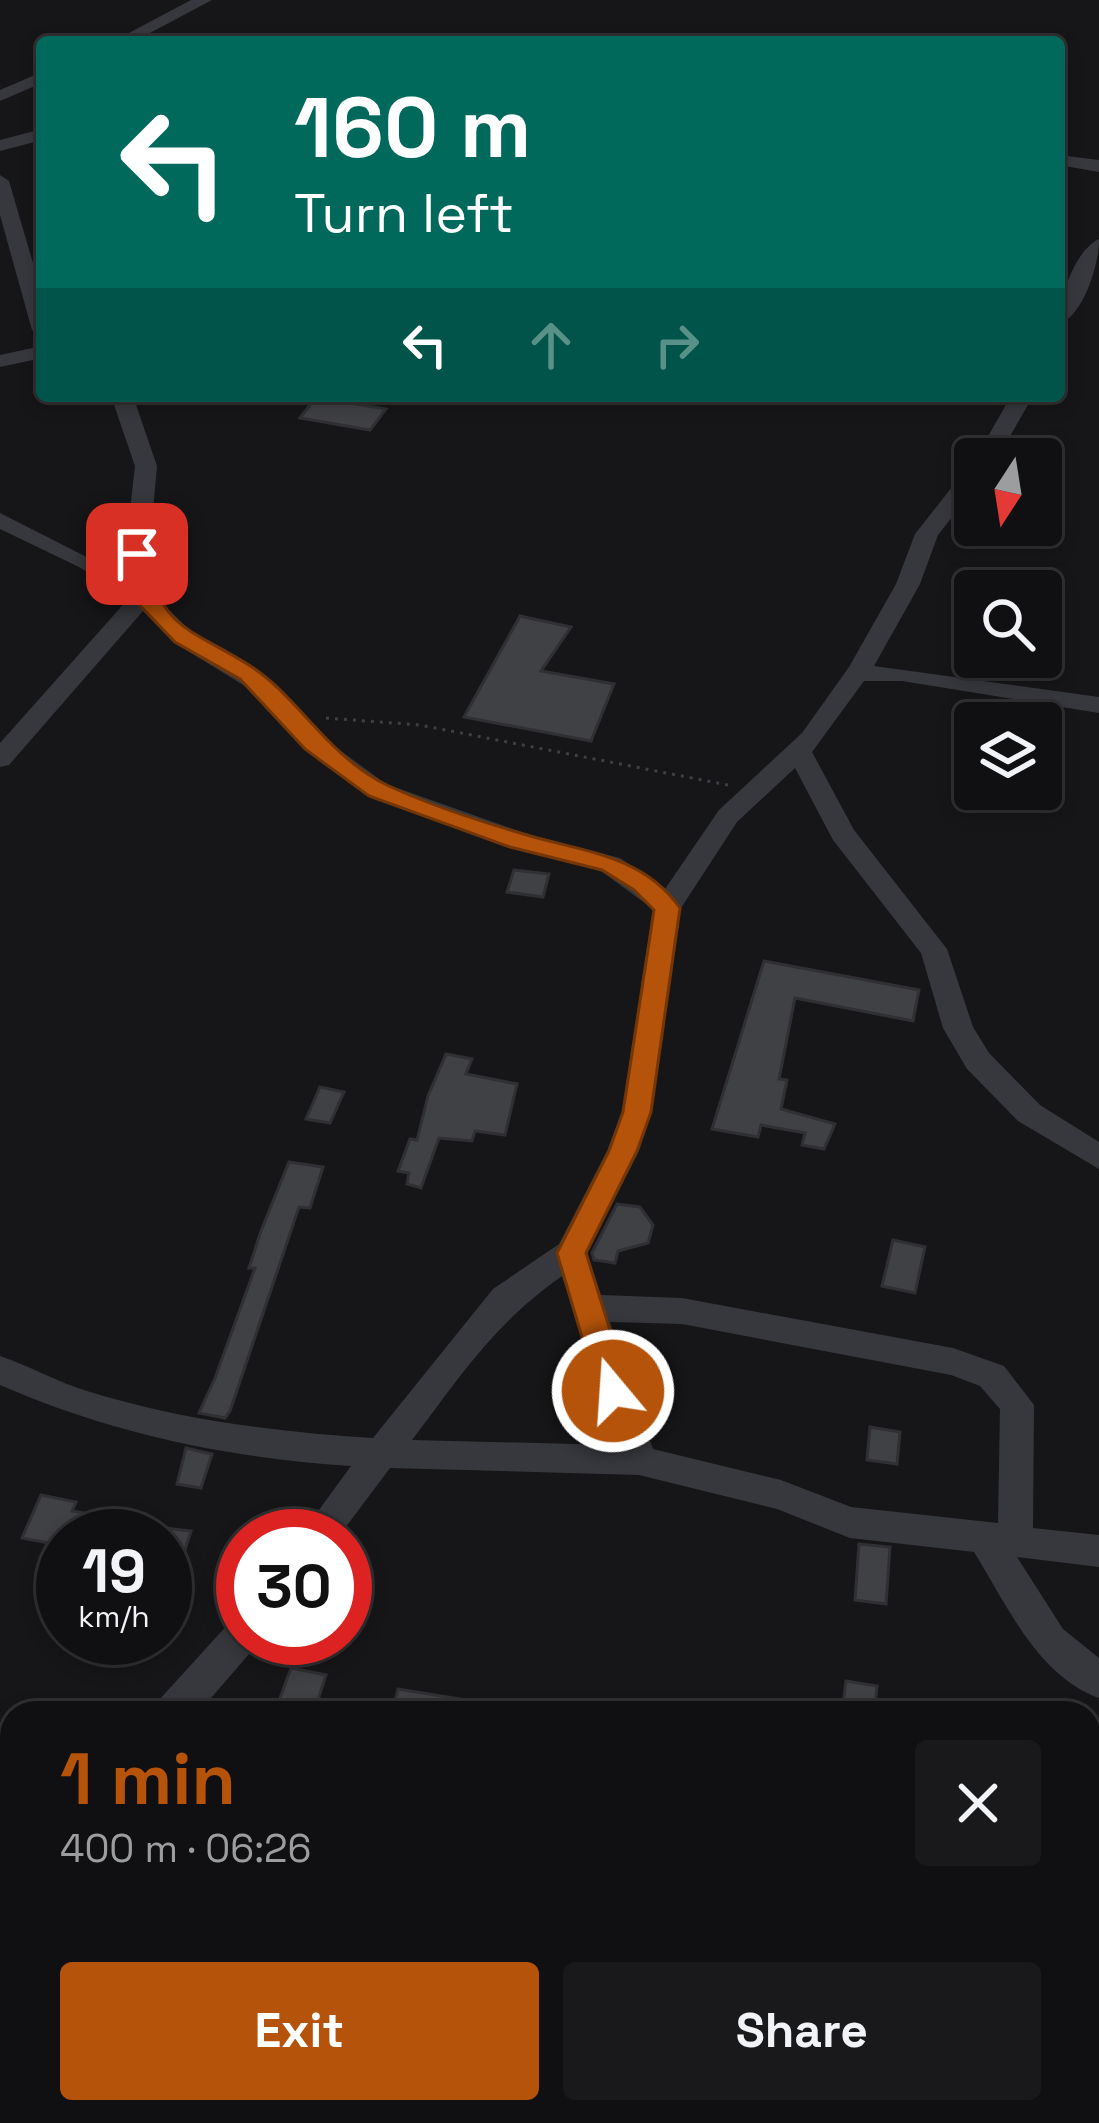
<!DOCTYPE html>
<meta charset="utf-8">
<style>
:root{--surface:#101012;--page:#19191b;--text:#f1f3f6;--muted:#9c9d9f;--line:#303032;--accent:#b45309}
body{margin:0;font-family:"Space Grotesk",sans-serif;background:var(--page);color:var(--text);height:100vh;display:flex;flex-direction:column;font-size:45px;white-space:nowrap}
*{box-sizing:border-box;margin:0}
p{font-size:39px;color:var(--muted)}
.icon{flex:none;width:66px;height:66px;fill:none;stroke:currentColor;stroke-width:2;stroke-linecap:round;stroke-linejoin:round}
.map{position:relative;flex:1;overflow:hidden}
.drawer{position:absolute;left:0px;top:1701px;width:1101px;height:423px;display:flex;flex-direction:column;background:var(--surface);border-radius:36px 36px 0 0;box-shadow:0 6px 18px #0003,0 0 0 3px var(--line)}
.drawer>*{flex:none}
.banner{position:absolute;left:36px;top:36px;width:1029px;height:366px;border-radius:12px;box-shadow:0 6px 18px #0003,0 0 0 3px var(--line);background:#00695c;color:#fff;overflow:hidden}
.needle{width:78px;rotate:192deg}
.tools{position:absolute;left:954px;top:438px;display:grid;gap:24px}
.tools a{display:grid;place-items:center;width:108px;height:108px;border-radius:12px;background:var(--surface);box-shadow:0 6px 18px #0003,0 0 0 3px var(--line);font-size:60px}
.speed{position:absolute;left:36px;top:1509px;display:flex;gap:24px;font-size:60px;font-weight:700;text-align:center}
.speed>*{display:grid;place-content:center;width:156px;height:156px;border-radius:50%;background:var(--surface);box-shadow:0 6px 18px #0003,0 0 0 3px var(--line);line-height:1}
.speed small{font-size:30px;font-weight:400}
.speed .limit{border:18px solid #d22;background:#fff;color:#111}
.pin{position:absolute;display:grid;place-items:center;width:102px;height:102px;color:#fff;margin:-51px;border-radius:24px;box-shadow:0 6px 18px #0006}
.me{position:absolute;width:132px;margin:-66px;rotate:342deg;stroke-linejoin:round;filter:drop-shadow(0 0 9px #0008)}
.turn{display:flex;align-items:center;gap:42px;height:252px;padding:0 60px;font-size:54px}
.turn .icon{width:156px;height:156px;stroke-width:2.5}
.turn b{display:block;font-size:84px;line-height:102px}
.lanes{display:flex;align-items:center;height:114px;padding:0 60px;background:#0003;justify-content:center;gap:60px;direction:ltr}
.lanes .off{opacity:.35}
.round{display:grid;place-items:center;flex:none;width:126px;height:126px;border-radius:12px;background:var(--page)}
.head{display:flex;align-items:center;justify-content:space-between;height:204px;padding:0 60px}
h1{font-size:72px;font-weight:600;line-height:90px;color:var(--accent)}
.button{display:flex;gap:24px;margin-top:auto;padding:24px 60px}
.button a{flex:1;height:138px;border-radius:12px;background:var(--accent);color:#fff;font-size:48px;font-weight:600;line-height:138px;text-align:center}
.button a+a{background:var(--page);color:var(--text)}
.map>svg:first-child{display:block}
</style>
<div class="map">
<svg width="1099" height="2123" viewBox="0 0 1099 2123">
<rect width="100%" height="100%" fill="#161618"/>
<path fill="#404145" stroke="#303034" stroke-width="3" d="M316 397 386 409 370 430 300 418Z
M520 616 571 627 541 671 614 684 591 741 464 717Z
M514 870 549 874 543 897 507 892Z
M764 961 919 990 913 1021 795 998 779 1079 787 1080 781 1109 835 1124 824 1149 802 1145 805 1133 761 1125 758 1137 712 1129Z
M446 1054 472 1059 466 1074 517 1084 505 1135 475 1131 472 1141 439 1138 421 1188 407 1184 409 1173 398 1171 410 1139 417 1140 428 1096Z
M320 1087 344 1092 330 1123 306 1119Z
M289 1162 323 1167 310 1208 299 1207 230 1411 225 1418 199 1413 215 1378 255 1268H249L261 1231Z
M617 1204 640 1207 653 1225 648 1243 618 1251 615 1263 594 1260 592 1253Z
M893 1240 925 1247 915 1293 882 1286Z
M870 1427 900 1432 897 1464 867 1460Z
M186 1448 212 1454 201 1488 177 1484Z
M41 1495 76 1502 72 1511 95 1515 86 1536H63V1546L22 1538Z
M165 1528 191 1531 170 1598 165 1597Z
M859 1544 890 1547 886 1604 855 1600Z
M291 1668 326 1675 315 1709 279 1701Z
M846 1681 877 1686 874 1713H842Z
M398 1689 472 1701 470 1713H392Z"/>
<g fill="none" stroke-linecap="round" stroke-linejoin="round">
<path stroke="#3d3f44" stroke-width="3" stroke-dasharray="3 6" stroke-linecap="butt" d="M326 718 420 725 728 785"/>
<path fill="#37383d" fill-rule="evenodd" d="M191 0H212L133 42H112Z
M42 72V83L0 101V90Z
M42 129V140L0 151V140Z
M1059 155 1099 160V172L1059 165Z
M0 175 9 181 42 294V336L32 330 0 215Z
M1099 239C1099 265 1084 314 1059 325 1059 299 1074 251 1099 239Z
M42 346V358L0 367V355Z
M111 396H133L157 466 149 554 155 595 191 632 276 684 322 737 386 784 527 834 620 858 665 889 719 810 802 733 849 667 896 584 915 534 967 468 975 466V488L938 535 920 584 874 666 1099 697V713L902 681H864L812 752 854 830 947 949 973 1027 989 1053 1040 1105 1099 1142V1169L1018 1121 967 1069 943 1028 921 953 833 840 795 768 737 822 681 908 652 1111 639 1151 587 1253 601 1295 682 1298 953 1348 1004 1366 1034 1405 1033 1528 1099 1535V1567L1017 1557 1063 1629 1099 1658V1698C1037 1675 1007 1605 974 1552L850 1538 777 1509 639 1475 390 1468 339 1536H300L351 1466C228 1458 113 1434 0 1385V1356C30 1366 57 1382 87 1391 180 1420 276 1432 373 1438L493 1289 559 1244 607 1151 622 1111 653 909 601 871 509 847 368 796 304 749 258 694 173 642 143 611 9 765 0 767V743L129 598 79 567 0 529V513L128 578 125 554 135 466ZM562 1276 616 1445 412 1440C461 1375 495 1323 562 1276ZM610 1322 682 1324 951 1375 980 1386 1000 1409 998 1523 851 1507 781 1480 653 1449Z
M1011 396H1033L997 459H975Z
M243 1617V1638H260L256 1646 198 1713H154L159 1700 230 1622Z
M12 1814V1856L0 1860V1819Z"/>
</g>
<path fill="#b45309" stroke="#753606" stroke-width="3" d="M137 547 148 554C158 631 194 629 252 667 299 698 330 759 389 786 432 806 482 822 527 835 584 852 643 855 680 908L651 1112 637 1151 586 1253 629 1391 624 1400 613 1404 602 1400 598 1391 557 1253 609 1151 623 1112 654 910 634 890 602 870 510 847 369 796 305 749 240 679 175 642 132 597 126 554Z"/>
</svg>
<div class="tools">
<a><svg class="needle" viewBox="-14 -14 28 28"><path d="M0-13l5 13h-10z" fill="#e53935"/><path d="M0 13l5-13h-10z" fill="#9c9d9f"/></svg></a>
<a><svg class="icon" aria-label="search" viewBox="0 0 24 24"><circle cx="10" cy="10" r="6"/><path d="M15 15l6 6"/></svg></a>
<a><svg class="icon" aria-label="layers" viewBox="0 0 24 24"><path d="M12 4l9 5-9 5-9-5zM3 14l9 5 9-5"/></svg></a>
</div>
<div class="speed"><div>19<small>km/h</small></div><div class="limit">30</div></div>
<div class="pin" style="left:137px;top:554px;background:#d93025"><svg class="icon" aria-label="arrive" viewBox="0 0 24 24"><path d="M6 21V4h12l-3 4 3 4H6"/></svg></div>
<svg class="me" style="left:613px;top:1391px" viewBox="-20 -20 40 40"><circle r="17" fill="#b45309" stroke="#fff" stroke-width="3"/><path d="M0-11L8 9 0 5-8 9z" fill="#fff"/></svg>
<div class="banner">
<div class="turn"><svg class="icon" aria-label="left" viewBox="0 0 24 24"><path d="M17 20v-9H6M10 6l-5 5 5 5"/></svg><div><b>160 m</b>Turn left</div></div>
<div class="lanes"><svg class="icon" aria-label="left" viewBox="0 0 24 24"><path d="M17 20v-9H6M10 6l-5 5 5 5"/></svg><svg class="icon off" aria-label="ahead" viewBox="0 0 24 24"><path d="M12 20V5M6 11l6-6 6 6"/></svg><svg class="icon off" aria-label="right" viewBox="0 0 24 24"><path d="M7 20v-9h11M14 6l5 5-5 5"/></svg></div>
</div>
<section class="drawer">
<div class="head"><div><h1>1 min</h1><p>400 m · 06:26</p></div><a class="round"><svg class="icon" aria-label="close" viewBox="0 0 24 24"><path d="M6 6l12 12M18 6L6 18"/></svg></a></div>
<div class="button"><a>Exit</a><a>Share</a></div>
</section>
</div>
